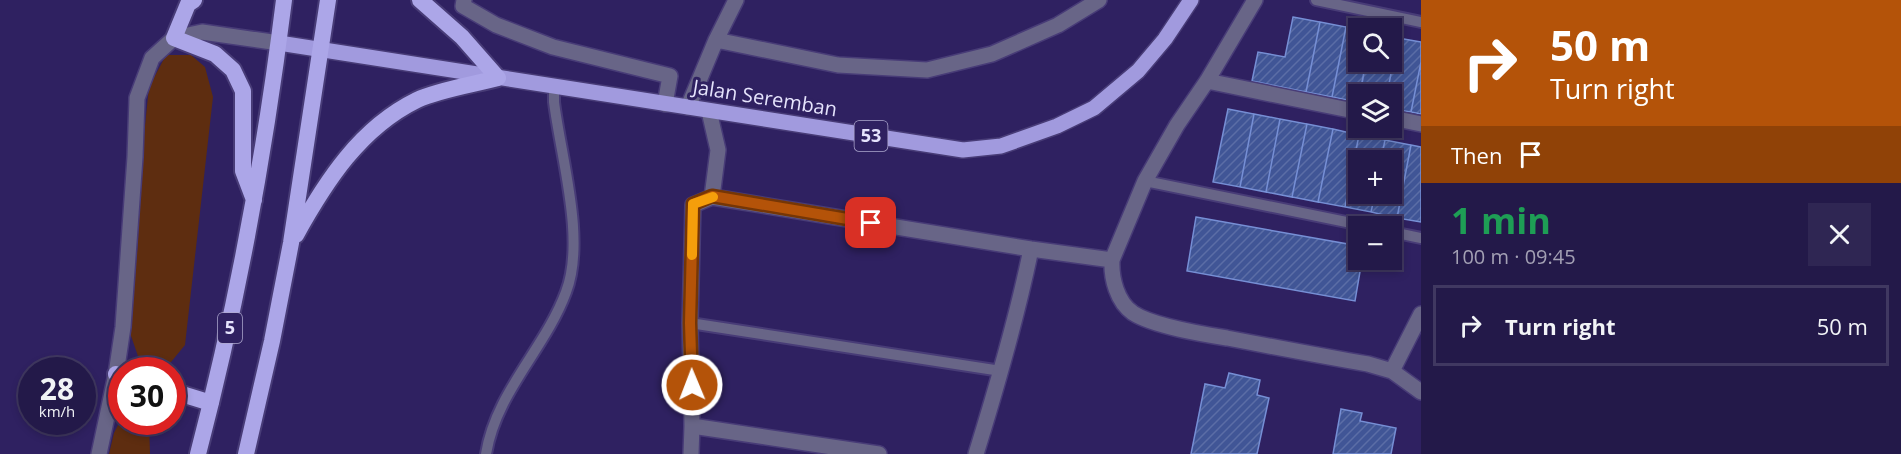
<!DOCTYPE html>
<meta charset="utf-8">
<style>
:root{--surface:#231949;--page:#2f2653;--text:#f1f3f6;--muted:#a3a0b4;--line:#403861}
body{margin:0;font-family:"Open Sans",sans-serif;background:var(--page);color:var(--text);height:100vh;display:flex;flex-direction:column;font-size:22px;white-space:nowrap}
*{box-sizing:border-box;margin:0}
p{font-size:20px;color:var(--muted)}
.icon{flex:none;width:33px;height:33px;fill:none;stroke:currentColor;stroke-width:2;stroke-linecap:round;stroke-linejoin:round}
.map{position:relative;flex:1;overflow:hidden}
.drawer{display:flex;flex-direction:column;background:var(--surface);width:480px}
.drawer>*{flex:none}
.top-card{background:#b45309;color:#fff;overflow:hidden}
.tools{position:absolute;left:1348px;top:18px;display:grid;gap:12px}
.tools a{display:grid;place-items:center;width:54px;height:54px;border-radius:0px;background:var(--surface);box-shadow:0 3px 9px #0003,0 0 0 2px var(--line);font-size:30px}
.speed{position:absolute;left:18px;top:357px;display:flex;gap:12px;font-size:30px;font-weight:700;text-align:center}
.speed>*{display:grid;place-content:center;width:78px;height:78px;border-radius:50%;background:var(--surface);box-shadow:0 3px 9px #0003,0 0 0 2px var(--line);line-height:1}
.speed small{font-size:15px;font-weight:400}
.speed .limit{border:9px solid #d22;background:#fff;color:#111}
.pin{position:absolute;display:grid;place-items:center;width:51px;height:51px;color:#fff;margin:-26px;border-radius:12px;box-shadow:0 3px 9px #0006}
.me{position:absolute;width:66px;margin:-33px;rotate:359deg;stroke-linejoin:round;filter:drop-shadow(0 0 4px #0008)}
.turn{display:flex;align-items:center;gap:21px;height:126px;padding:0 30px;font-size:27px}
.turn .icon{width:78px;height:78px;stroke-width:2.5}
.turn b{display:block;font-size:42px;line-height:51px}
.then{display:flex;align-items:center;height:57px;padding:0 30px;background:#0003;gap:12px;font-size:22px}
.round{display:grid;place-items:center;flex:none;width:63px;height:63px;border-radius:0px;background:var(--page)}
.overview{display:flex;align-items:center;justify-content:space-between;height:102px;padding:0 30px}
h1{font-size:36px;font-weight:700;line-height:45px;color:#1e9e55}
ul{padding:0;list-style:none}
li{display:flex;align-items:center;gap:18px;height:81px;margin:0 12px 9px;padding:0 18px;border:3px solid var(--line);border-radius:0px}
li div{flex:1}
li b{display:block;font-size:22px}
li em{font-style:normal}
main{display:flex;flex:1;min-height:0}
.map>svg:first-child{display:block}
</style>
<main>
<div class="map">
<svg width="1421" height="454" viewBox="0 0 1421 454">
<defs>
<pattern id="building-hatch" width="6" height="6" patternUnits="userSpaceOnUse" patternTransform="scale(1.5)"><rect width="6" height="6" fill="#405596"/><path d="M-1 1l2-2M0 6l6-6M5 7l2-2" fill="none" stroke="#5b6da6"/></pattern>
</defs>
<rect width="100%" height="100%" fill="#2f2161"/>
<path fill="#5e2d10" d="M166 55H191L205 67 213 97 185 345 171 362 155 363 139 359 130 333 138 241 141 164 149 87Z
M121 419 122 422H149L150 454H109L114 433Z"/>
<path fill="url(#building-hatch)" stroke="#768fd5" stroke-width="1.5" d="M1293 17 1320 22 1306 92 1252 81 1258 52 1285 57Z
M1320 22 1346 27 1332 97 1306 92Z
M1346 27 1359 30V62H1366L1358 102 1332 97Z
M1392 37 1398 38 1387 94H1360L1366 62H1392Z
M1398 38 1421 42V62L1411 112 1392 109V94H1387Z
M1421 62V114L1411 112Z
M1228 109 1254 114 1240 187 1213 182Z
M1254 114 1280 119 1266 192 1240 187Z
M1280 119 1307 124 1292 197 1266 192Z
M1307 124 1333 129 1318 202 1292 197Z
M1333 129 1359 135 1345 207 1318 202Z
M1359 135 1385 140 1381 160H1359V194H1375L1371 212 1345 207Z
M1385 140 1411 145 1397 218 1371 212 1375 194H1392V160H1381Z
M1411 145 1421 147V222L1397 218Z
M1196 217 1359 246V260H1362L1355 301 1187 271Z
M1229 373 1260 380 1257 395 1269 398 1257 454H1191L1205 384 1225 388Z
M1341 409 1362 413 1360 421 1396 428 1391 454H1333Z"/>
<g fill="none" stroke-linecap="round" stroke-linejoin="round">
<defs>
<path id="service" d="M1316 0 1421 22
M1145 181 1366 226
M1392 232 1421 238
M690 323 1001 371
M486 454C496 392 545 349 566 292 586 240 561 158 554 102V86"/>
<path id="minor" d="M464 0 463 6 496 25 553 47 670 76 665 104
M1255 0 1207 81 1177 125 1145 181 1112 260C1111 278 1117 302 1133 313 1153 326 1202 334 1227 338 1274 347 1321 356 1368 364L1392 371 1421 392
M716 40 838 65 927 70 992 54 1058 25 1099 0
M1207 81 1359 112
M688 107 716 40 736 0
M709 111 718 150 712 197
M1392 118 1421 124
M1392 371 1421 314
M692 426 879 454
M691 454 692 426 690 323 693 205 712 197 1031 249 1112 260
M976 454C997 386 1017 318 1031 249"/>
<path id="tertiary" d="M99 454 116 374 123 327 135 157 137 98 152 58 174 38 202 32 279 43"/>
<path id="primary" d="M279 43 963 150 1001 146 1057 126 1094 108 1138 71 1165 39 1191 0"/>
<path id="trunk" d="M194 0 188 4 174 38 215 54 233 70 243 91V171L254 200
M296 235C326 181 360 128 417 100 438 90 475 84 498 78L462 37 420 0
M116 374 122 376
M172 391 211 403
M198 454C237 305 265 153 284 0
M246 454 272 341 291 243 328 0"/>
</defs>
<use href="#service" stroke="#483c77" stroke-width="14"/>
<use href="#minor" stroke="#483c77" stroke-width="18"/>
<use href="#tertiary" stroke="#483c77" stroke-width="18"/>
<use href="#primary" stroke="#483c77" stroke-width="18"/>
<use href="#trunk" stroke="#483c77" stroke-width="20"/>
<use href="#service" stroke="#686587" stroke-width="10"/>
<use href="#minor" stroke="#686587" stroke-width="15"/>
<use href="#tertiary" stroke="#686587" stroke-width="15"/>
<use href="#primary" stroke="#a19ade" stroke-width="15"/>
<use href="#trunk" stroke="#aca6e8" stroke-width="16"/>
</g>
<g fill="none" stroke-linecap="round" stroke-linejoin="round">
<defs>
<path id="route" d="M692 385 690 323 693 204 712 196 871 223"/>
</defs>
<use href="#route" stroke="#753606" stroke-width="15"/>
<use href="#route" stroke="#b45309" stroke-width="10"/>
<path stroke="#f59e0b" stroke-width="10" d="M692 255 693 204 713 197"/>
</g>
<g text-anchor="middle" stroke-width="6" stroke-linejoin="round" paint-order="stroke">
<g fill="#2f2161" stroke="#aea9ce" stroke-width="1.5">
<rect x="854.5" y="121" width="33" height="30" rx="4.5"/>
<rect x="218" y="313" width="24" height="30" rx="4.5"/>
</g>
<g font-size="18" font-weight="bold" fill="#e5e3fc">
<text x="871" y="142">53</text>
<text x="230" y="334">5</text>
</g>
<g font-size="20" fill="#e5e3fc" stroke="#2f2161">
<text transform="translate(765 98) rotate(9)" y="7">Jalan Seremban</text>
</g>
</g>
</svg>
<div class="tools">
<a><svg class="icon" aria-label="search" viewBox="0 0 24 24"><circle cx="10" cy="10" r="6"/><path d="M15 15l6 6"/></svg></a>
<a><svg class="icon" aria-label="layers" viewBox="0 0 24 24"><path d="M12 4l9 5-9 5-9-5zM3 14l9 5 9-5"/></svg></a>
<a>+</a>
<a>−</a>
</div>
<div class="speed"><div>28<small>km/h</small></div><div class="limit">30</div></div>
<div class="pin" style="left:871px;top:223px;background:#d93025"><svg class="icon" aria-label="arrive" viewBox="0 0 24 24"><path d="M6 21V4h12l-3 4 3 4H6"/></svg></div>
<svg class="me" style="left:692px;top:385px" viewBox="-20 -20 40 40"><circle r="17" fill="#b45309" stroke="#fff" stroke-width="3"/><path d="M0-11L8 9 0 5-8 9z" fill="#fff"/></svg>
</div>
<section class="drawer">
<div class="top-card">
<div class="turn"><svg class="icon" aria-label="right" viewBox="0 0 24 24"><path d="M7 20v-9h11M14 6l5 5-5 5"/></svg><div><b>50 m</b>Turn right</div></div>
<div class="then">Then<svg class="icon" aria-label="arrive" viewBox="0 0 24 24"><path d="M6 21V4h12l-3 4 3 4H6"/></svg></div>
</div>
<div class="overview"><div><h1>1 min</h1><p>100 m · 09:45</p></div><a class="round"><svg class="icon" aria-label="close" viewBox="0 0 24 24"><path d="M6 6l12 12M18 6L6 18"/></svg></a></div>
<ul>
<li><svg class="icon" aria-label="right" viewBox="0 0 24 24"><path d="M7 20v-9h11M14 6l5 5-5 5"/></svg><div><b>Turn right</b></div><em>50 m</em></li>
</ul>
</section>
</main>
